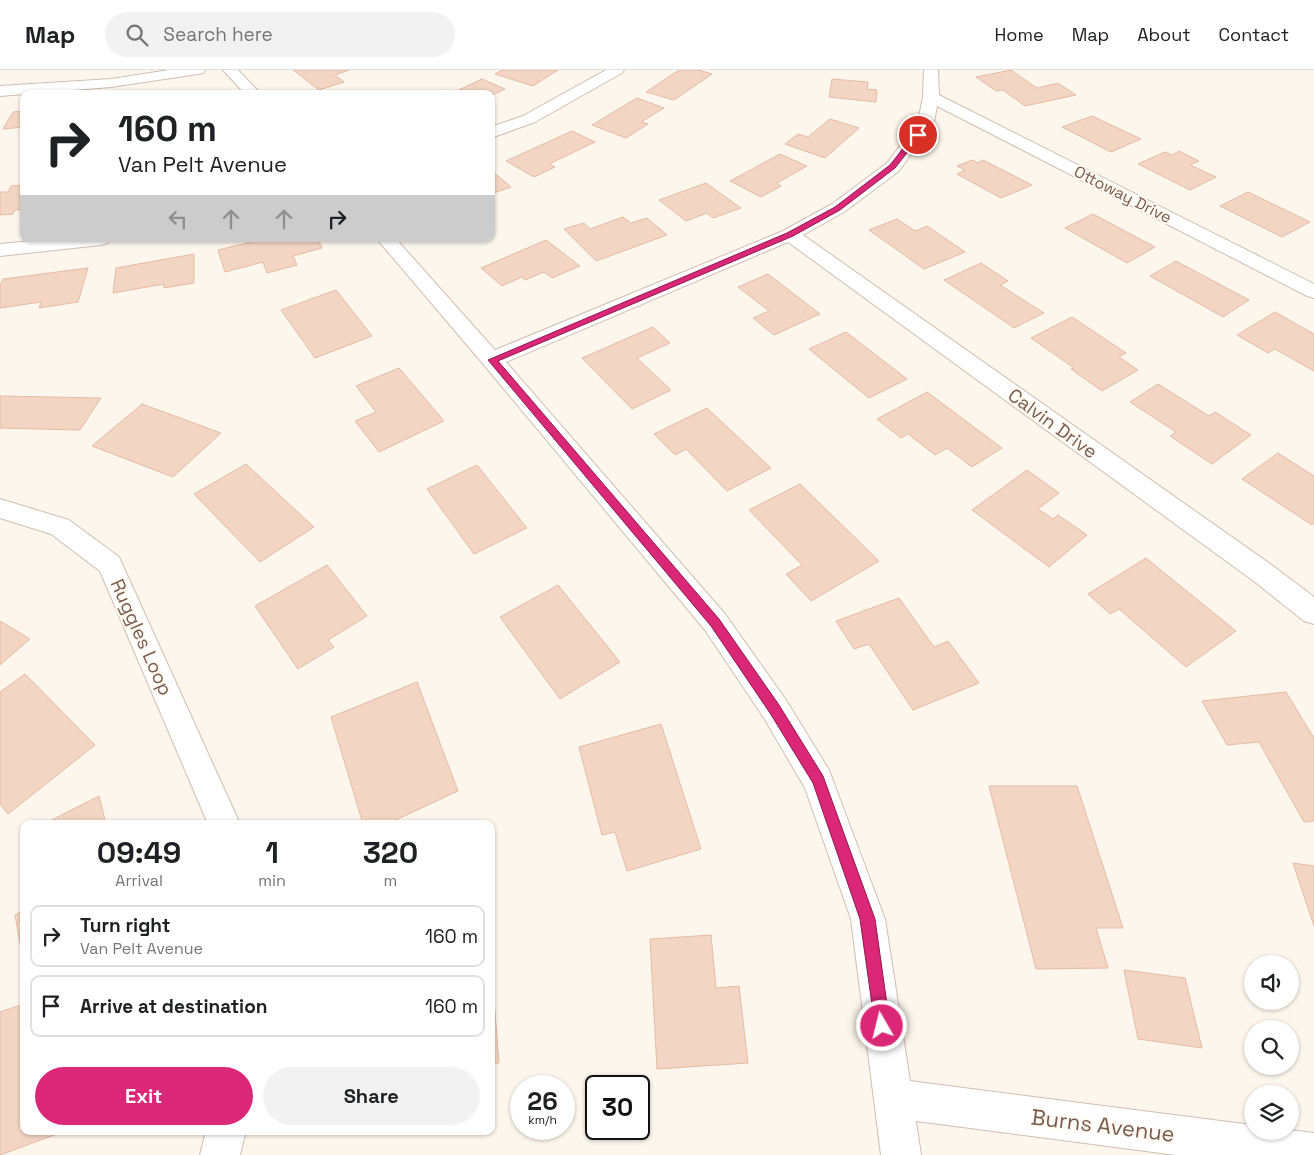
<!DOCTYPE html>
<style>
:root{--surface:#fff;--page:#f2f2f2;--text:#202124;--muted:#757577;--line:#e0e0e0;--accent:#db2777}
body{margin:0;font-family:"Space Grotesk",sans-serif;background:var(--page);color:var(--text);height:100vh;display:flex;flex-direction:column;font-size:19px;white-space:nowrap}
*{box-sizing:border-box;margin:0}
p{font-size:16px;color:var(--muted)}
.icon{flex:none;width:28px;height:28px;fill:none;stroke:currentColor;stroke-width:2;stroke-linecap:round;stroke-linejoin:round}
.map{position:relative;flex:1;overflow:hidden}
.side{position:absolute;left:20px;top:750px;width:475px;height:315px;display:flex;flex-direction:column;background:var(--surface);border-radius:10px;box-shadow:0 1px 4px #0004}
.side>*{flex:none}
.guide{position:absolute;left:20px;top:20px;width:475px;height:152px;border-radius:10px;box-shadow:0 1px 4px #0004;background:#fff;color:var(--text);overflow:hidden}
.buttons{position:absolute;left:1244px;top:885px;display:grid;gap:10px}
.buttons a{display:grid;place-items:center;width:55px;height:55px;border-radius:50%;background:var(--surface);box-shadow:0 1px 4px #0004;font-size:25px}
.speed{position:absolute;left:510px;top:1005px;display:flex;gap:10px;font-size:25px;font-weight:700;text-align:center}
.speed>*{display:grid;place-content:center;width:65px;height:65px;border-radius:50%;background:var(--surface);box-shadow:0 1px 4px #0004;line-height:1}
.speed small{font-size:12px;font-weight:400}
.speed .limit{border:2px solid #111;border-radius:8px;background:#fff;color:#111}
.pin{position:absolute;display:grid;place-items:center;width:42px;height:42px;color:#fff;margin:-21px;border:2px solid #fff;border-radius:50%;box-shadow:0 1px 5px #0007}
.me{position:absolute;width:55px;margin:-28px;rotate:352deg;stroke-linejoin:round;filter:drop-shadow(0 0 4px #0008)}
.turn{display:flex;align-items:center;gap:18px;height:105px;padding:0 15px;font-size:22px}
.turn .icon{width:65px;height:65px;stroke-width:2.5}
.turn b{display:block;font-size:35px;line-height:42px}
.lanes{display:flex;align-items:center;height:48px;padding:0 15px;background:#0003;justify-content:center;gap:25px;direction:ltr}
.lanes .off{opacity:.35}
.eta{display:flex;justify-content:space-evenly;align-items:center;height:85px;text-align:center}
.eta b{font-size:30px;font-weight:600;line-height:35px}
.primary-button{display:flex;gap:10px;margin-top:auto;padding:10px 15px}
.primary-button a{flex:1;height:58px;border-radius:30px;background:var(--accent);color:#fff;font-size:20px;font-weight:600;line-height:58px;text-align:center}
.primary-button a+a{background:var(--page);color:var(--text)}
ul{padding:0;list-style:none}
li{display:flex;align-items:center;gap:15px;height:62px;margin:0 10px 8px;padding:0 5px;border:2px solid var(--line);border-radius:10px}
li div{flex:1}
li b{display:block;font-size:19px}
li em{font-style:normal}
header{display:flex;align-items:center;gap:30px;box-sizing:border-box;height:70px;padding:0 25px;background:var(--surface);border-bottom:1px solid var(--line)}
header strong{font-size:24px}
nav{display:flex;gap:28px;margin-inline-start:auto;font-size:18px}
.search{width:350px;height:45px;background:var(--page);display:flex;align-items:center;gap:12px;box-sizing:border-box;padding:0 18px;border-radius:28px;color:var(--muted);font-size:19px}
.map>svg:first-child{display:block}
</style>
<header>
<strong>Map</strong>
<div class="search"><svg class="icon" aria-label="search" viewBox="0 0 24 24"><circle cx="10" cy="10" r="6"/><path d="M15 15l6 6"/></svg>Search here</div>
<nav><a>Home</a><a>Map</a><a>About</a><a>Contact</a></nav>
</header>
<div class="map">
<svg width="1314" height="1085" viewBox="0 0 1314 1085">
<rect width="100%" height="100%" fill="#fdf6ec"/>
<path fill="#f3d5c3" stroke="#e6bba3" d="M293 0H349L335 5 344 12 319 20Z
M502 0H558L533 16 495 4Z
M679 0H699L712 4 674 30 646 22Z
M1011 0 1037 18 1058 13 1076 25 1025 36 1003 20 996 21 976 7Z
M482 9 505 19 491 26V24H437L445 20 452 23Z
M832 9 868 12 867 19 877 20 876 32 829 27Z
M637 28 664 38 641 52 648 54 626 68 592 55Z
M24 41V57L3 59 13 42Z
M1092 46 1141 69 1111 82 1062 57Z
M830 49 859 58 825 88 785 74 798 64 808 67Z
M572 61 595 72 549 94 555 97 534 107 506 91Z
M1179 81 1199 91 1190 95 1216 107 1190 120 1138 94 1165 82 1172 85Z
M780 84 807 96 777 113 781 116 761 127 730 111Z
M973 90 978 93 983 90 1032 115 1001 128 957 104 965 100 957 96Z
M491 100 511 117 491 124Z
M706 113 741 138 713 148 707 143 686 151 659 130Z
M24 115V139L15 140 13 144 0 145V122H8L11 116Z
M1248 122 1310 152 1282 167 1220 136Z
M1093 144 1155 177 1127 193 1065 158Z
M623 147 631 153 647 148 667 165 596 191 564 159 584 153 590 159Z
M897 149 915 161 927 156 965 182 924 199 869 160Z
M264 169H318L322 178 293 186 297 195 267 203 263 192 225 202 218 180Z
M546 170 580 196 552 208 544 202 525 210 522 207 502 216 481 198Z
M194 184V213L164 218V214L113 223 116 198Z
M1176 191 1249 230 1223 247 1150 206Z
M981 193 1008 211 1000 215 1044 243 1014 258 944 210Z
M88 198 78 232 39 238 41 232 0 238V216L3 209Z
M768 204 820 244 774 265 753 248 769 241 738 217Z
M336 220 372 266 315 288 281 240Z
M1275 242 1314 264V301L1275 279 1268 283 1237 265Z
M1072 247 1126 283 1119 287 1138 300 1102 321 1071 299 1074 298 1031 268Z
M653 257 670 273 637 288 671 320 632 339 582 288Z
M846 262 907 309 869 328 809 279Z
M399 298 444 351 379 382 355 351 376 342 356 316Z
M1158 314 1209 346 1215 342 1251 365 1212 394 1170 366 1176 362 1130 332Z
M927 322 1002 378 972 397 947 378 935 385 908 364 901 368 877 349Z
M0 326 101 328 80 360 0 358Z
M142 334 221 363 173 407 92 376Z
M707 338 771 398 727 421 686 379 675 385 654 364Z
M1278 383 1314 406V453L1312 455 1242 409Z
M246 394 314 457 260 492 194 424Z
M477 395 527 458 474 484 427 419Z
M1027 400 1059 423 1038 439 1053 449 1058 445 1087 465 1049 497 972 440Z
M800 414 879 491 811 531 786 504 802 495 749 440Z
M1146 488 1236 561 1186 597 1119 539 1110 544 1088 524Z
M327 495 367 546 328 570 334 577 298 599 255 536Z
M558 515 620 592 560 629 500 547Z
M899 528 934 577 948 571 979 613 913 640 869 574 854 579 836 551Z
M0 551 30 569 0 595Z
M25 604 95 675 8 744 0 734V622Z
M417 612 458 721 387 754H363L331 647Z
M1286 622 1314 668V751L1304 752 1259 672 1227 675 1202 631Z
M661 654 701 779 627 801 615 762 602 765 579 677Z
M989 716H1077L1123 858H1096L1108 898 1036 899Z
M99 726 106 754H44Z
M1293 793 1314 796V856Z
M24 840V890H23L15 845Z
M711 865 716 918 739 916 748 993 657 999 650 869Z
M1124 900 1185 908 1202 978 1138 969Z
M492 904 499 993 491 995V905Z
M24 934V1061H65L0 1085V942Z"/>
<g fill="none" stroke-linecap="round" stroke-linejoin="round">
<defs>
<path id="minor" d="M169 0H205L203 3 198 4 111 17 0 26V16L111 9Z
M223 0H238L261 24H245Z
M606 0H624L622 3 535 52 491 68V57L523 46Z
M924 0H938L939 25 1314 214V228L1307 226 937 36 934 52 899 101 844 142 803 165 1273 496 1314 527V554L1304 551 1255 512 788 172 506 292 725 544 786 630 829 700 885 849 910 1011 1252 1055V1061H1290V1060L1314 1063V1085H1176L916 1051 921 1085H881L851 849 805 718 764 648 705 560 484 295 377 169H396L495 280 783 161 832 134 887 93 918 52 923 27Z
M52 169H110L108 173 101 175 0 186V174Z
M0 429 69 450 119 487 240 754H208L100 501 51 464 0 448Z
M206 1061H246L240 1085H200Z"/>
</defs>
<use href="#minor" stroke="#d1beb0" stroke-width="2"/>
<use href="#minor" fill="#fff" fill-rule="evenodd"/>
</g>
<path fill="#db2777" stroke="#8e194d" d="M915 63 921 65 895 98 840 140 793 166 498 291 719 549 779 635 823 706 875 849 890 956 888 962 882 964 877 962 875 956 860 849 813 713 770 643 711 556 488 290 787 163 835 137 890 95Z"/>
<g text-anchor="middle" stroke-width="4" stroke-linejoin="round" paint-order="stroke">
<g font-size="16" fill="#7a5c4d" stroke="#fffaf3">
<text transform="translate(1123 124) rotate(27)" y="6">Ottoway Drive</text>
</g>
<g font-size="19" fill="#7a5c4d" stroke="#fffaf3">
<text transform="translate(1053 353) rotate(36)" y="7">Calvin Drive</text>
<text transform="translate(142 567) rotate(66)" y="7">Ruggles Loop</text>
</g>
<g font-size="22" fill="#7a5c4d" stroke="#fffaf3">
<text transform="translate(1103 1055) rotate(7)" y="8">Burns Avenue</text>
</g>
</g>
</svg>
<div class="buttons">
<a><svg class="icon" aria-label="sound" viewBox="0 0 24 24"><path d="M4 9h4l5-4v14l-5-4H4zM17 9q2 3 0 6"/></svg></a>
<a><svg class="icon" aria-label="search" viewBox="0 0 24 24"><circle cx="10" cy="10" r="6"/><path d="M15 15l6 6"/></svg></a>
<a><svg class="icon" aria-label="layers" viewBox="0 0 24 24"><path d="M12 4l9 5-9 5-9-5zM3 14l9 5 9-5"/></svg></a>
</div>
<div class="speed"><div>26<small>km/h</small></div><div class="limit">30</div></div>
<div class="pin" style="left:918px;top:65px;background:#d93025"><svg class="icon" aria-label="arrive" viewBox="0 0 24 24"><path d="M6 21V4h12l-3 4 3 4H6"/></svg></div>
<svg class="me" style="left:882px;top:956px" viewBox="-20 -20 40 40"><circle r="17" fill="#db2777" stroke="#fff" stroke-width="3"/><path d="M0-11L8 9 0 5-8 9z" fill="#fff"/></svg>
<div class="guide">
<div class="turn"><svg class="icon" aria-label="right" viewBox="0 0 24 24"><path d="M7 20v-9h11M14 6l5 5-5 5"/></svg><div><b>160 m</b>Van Pelt Avenue</div></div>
<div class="lanes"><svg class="icon off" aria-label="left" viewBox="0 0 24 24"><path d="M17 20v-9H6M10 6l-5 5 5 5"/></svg><svg class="icon off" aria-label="ahead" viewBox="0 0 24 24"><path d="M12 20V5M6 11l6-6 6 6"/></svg><svg class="icon off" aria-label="ahead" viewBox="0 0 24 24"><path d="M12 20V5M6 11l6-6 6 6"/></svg><svg class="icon" aria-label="right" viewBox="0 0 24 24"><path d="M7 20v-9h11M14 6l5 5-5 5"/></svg></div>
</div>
<section class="side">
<div class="eta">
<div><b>09:49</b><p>Arrival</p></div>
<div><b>1</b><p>min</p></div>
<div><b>320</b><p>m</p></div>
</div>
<ul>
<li><svg class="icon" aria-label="right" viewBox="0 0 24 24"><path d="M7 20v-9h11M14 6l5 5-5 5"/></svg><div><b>Turn right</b><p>Van Pelt Avenue</p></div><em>160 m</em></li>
<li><svg class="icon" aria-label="arrive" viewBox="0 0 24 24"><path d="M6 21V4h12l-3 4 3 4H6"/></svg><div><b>Arrive at destination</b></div><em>160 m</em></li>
</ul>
<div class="primary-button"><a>Exit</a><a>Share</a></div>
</section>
</div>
